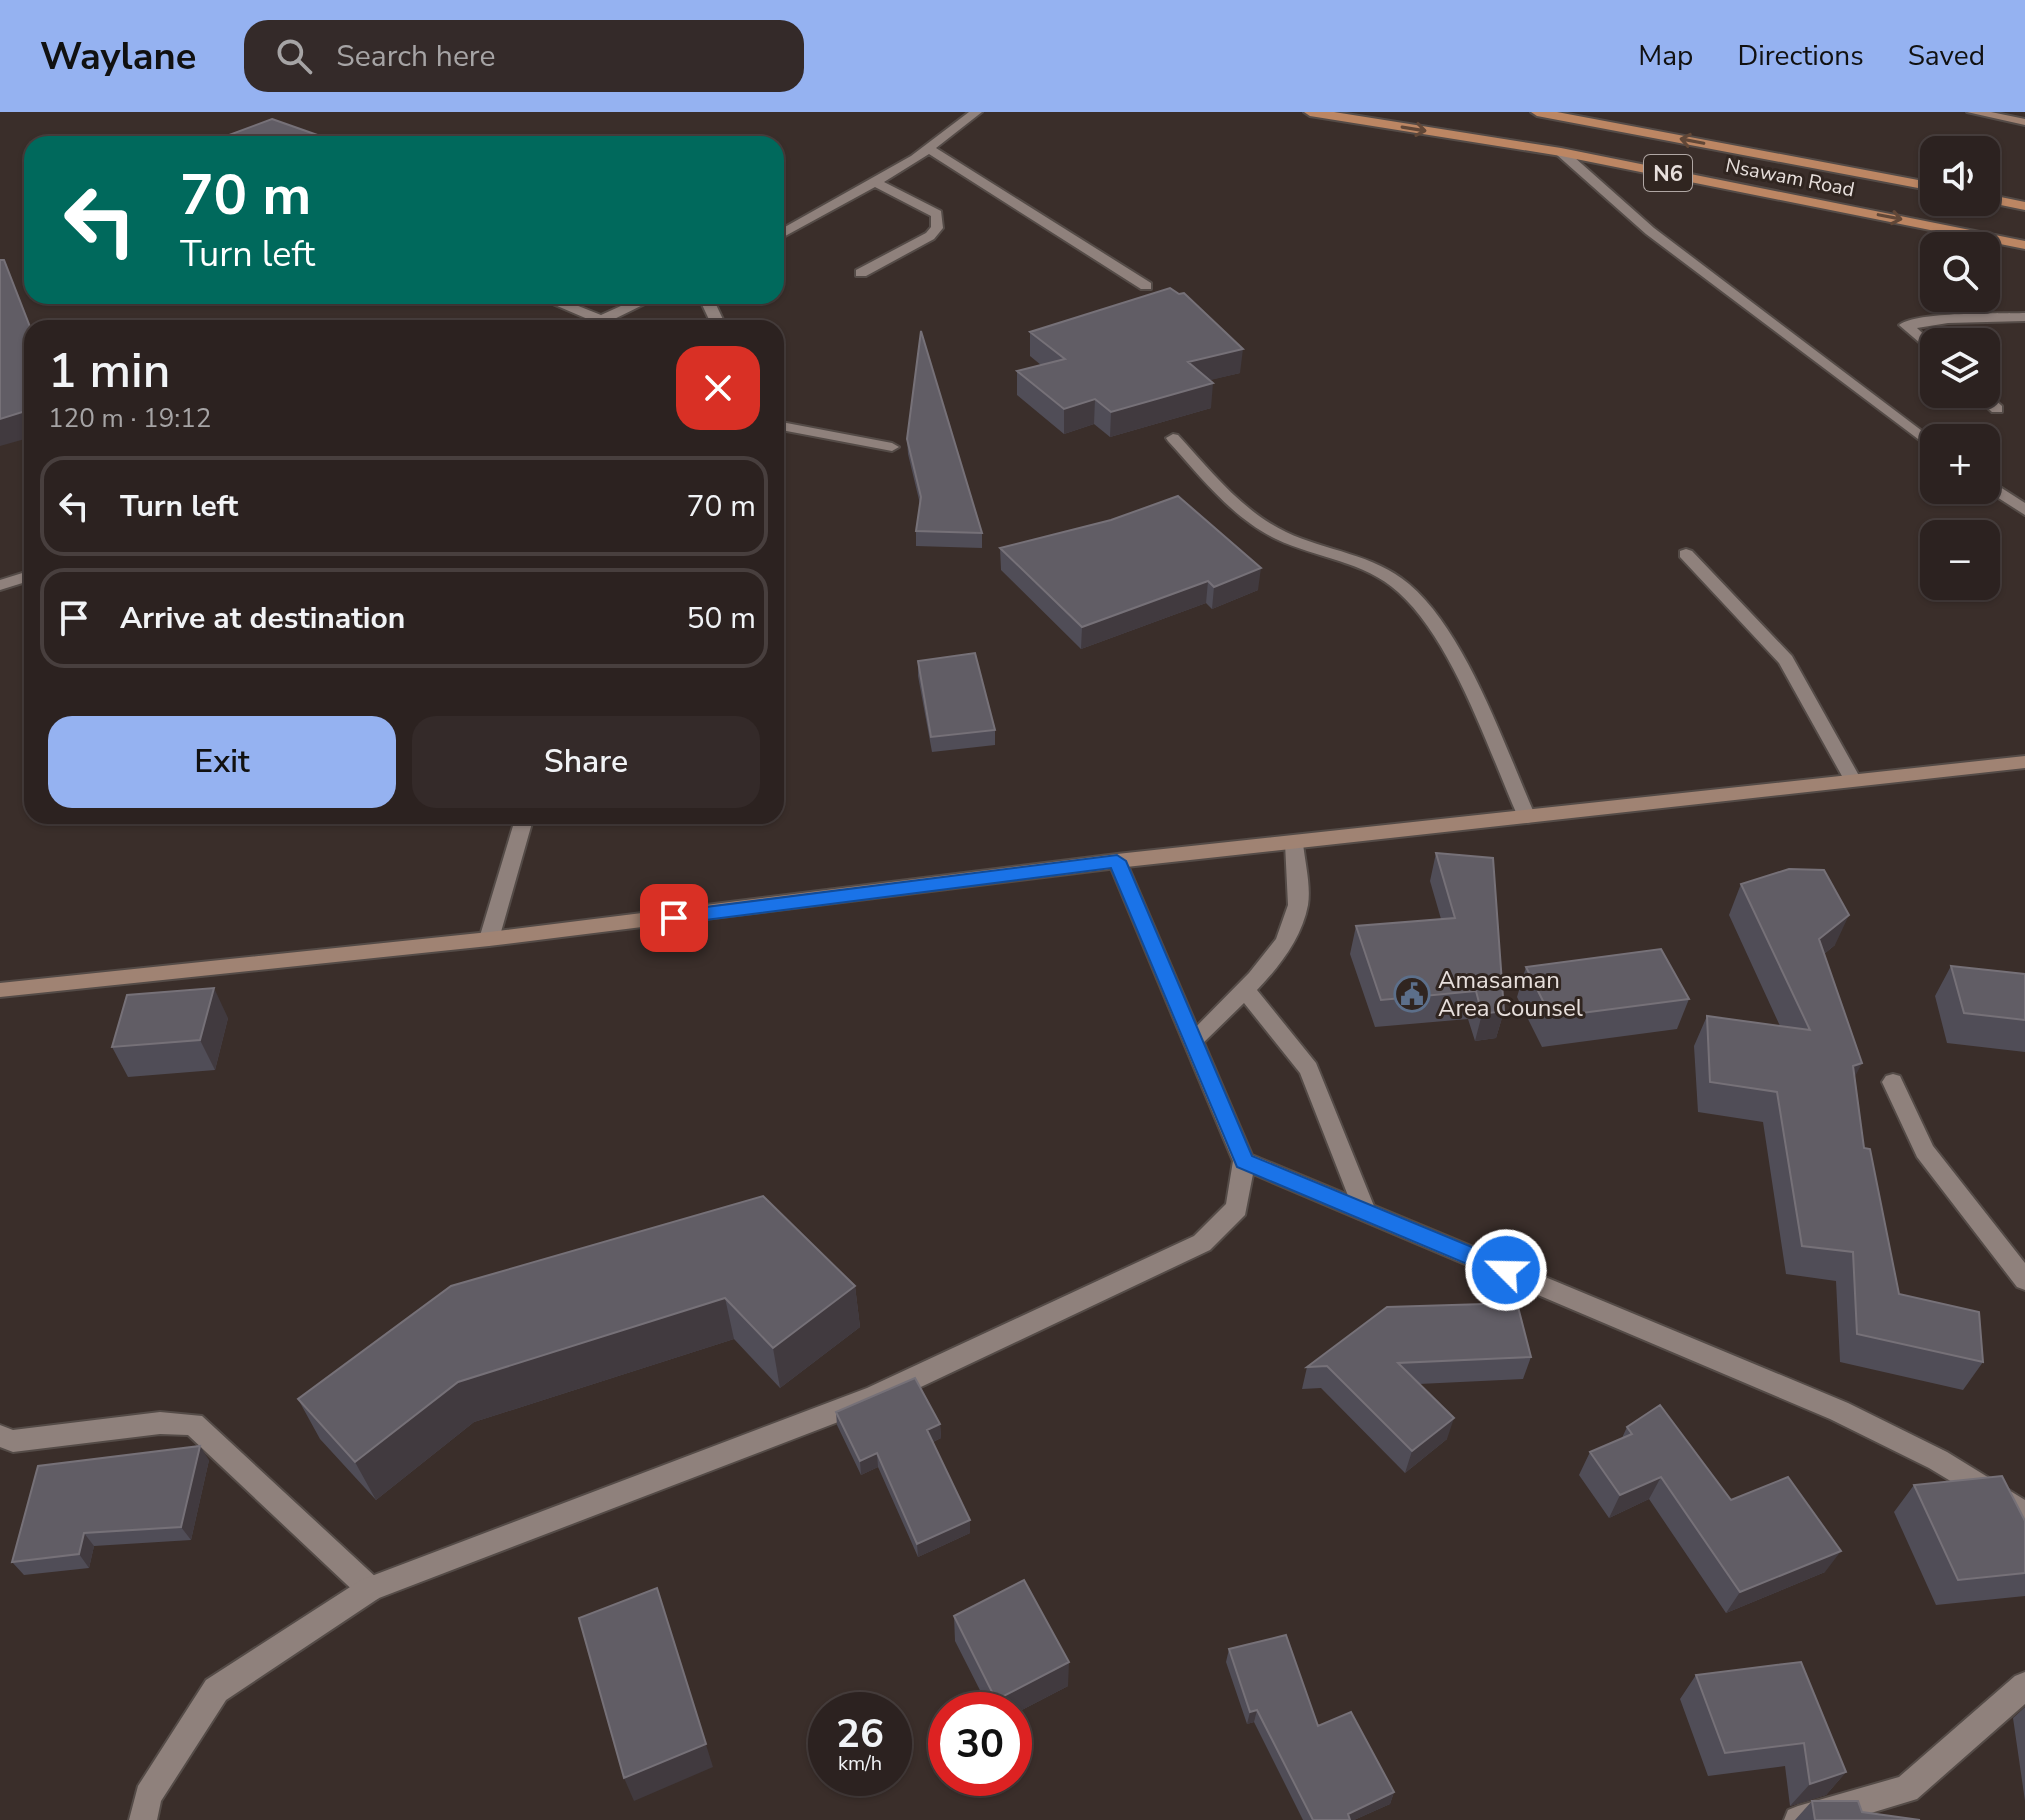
<!DOCTYPE html>
<meta charset="utf-8">
<style>
:root{--surface:#2c2220;--page:#342a29;--text:#f1f3f6;--muted:#a6a4a5;--line:#483f3e;--accent:#95b2f1}
body{margin:0;font-family:"Nunito Sans",sans-serif;background:var(--page);color:var(--text);height:100vh;display:flex;flex-direction:column;font-size:30px;white-space:nowrap}
*{box-sizing:border-box;margin:0}
p{font-size:26px;color:var(--muted)}
.icon{flex:none;width:44px;height:44px;fill:none;stroke:currentColor;stroke-width:2;stroke-linecap:round;stroke-linejoin:round}
.map{position:relative;flex:1;overflow:hidden}
.details{position:absolute;left:24px;top:208px;width:760px;height:504px;display:flex;flex-direction:column;background:var(--surface);border-radius:24px;box-shadow:0 2px 6px #0004,0 0 0 2px var(--line)}
.details>*{flex:none}
.banner{position:absolute;left:24px;top:24px;width:760px;height:168px;border-radius:24px;box-shadow:0 2px 6px #0004,0 0 0 2px var(--line);background:#00695c;color:#fff;overflow:hidden}
.tools{position:absolute;left:1920px;top:24px;display:grid;gap:16px}
.tools a{display:grid;place-items:center;width:80px;height:80px;border-radius:16px;background:var(--surface);box-shadow:0 2px 6px #0004,0 0 0 2px var(--line);font-size:40px}
.speed{position:absolute;left:808px;top:1580px;display:flex;gap:16px;font-size:40px;font-weight:700;text-align:center}
.speed>*{display:grid;place-content:center;width:104px;height:104px;border-radius:50%;background:var(--surface);box-shadow:0 2px 6px #0004,0 0 0 2px var(--line);line-height:1}
.speed small{font-size:20px;font-weight:400}
.speed .limit{border:12px solid #d22;background:#fff;color:#111}
.pin{position:absolute;display:grid;place-items:center;width:68px;height:68px;color:#fff;margin:-34px;border-radius:16px;box-shadow:0 4px 12px #0006}
.me{position:absolute;width:88px;margin:-44px;rotate:293deg;stroke-linejoin:round;filter:drop-shadow(0 0 6px #0008)}
.turn{display:flex;align-items:center;gap:28px;height:168px;padding:0 24px;font-size:36px}
.turn .icon{width:104px;height:104px;stroke-width:2.5}
.turn b{display:block;font-size:56px;line-height:68px}
.round{display:grid;place-items:center;flex:none;width:84px;height:84px;border-radius:24px;background:var(--page)}
.headline{display:flex;align-items:center;justify-content:space-between;height:136px;padding:0 24px}
h1{font-size:48px;font-weight:600;line-height:60px}
.button{display:flex;gap:16px;margin-top:auto;padding:16px 24px}
.button a{flex:1;height:92px;border-radius:24px;background:var(--accent);color:#111;font-size:32px;font-weight:600;line-height:92px;text-align:center}
.button a+a{background:var(--page);color:var(--text)}
ul{padding:0;list-style:none}
li{display:flex;align-items:center;gap:24px;height:100px;margin:0 16px 12px;padding:0 8px;border:4px solid var(--line);border-radius:24px}
li div{flex:1}
li b{display:block;font-size:30px}
li em{font-style:normal}
header{display:flex;align-items:center;gap:48px;box-sizing:border-box;height:112px;padding:0 40px;background:var(--accent);color:#111}
header strong{font-size:38px}
nav{display:flex;gap:44px;margin-inline-start:auto;font-size:28px}
.search{width:560px;height:72px;background:var(--page);display:flex;align-items:center;gap:20px;box-sizing:border-box;padding:0 28px;border-radius:24px;color:var(--muted);font-size:30px}
.map>svg:first-child{display:block}
</style>
<header>
<strong>Waylane</strong>
<div class="search"><svg class="icon" aria-label="search" viewBox="0 0 24 24"><circle cx="10" cy="10" r="6"/><path d="M15 15l6 6"/></svg>Search here</div>
<nav><a>Map</a><a>Directions</a><a>Saved</a></nav>
</header>
<div class="map">
<svg width="2025" height="1708" viewBox="0 0 2025 1708">
<rect width="100%" height="100%" fill="#3a2e2a"/>
<g fill="none" stroke-linecap="round" stroke-linejoin="round">
<defs>
<path id="service" d="M2025 201V209L1948 211 1917 216 1934 232V243L1899 213C1918 199 1998 202 2025 201Z
M1986 280 2002 294V300H1992L1973 282Z
M1294 725 1303 731C1305 751 1311 773 1308 793 1302 826 1279 855 1257 878L1316 951 1376 1099 1373 1106 1365 1108 1357 1106 1354 1099 1300 961 1244 891 1200 934H1186L1183 928 1249 861 1276 827 1288 793 1285 731Z
M160 1300 202 1304 379 1468 383 1477 379 1486 370 1490 361 1486 188 1323 160 1322 13 1340 0 1335V1313L13 1318Z"/>
<path id="minor" d="M969 0H982L936 36 1151 171V177H1141L929 42 884 70 941 99 943 116 934 127 866 164H856V158L926 121 931 115V104L875 75 776 129V120L911 44Z
M1557 37H1565L1654 116 1934 328V339L1646 122 1557 43Z
M534 184H553L601 203 643 184H661L596 216H578L590 208Z
M698 184H712L727 216H713Z
M776 309 892 331 899 335 892 339 776 317Z
M1173 322 1178 323C1210 358 1242 399 1286 420 1326 439 1374 442 1409 472 1467 521 1505 636 1536 705L1534 709 1527 711 1518 705C1488 637 1453 529 1398 480 1364 449 1316 446 1276 427 1232 406 1200 364 1168 329L1166 326Z
M1986 366 2025 391V403L1986 378Z
M1686 437 1692 439 1792 544 1862 669 1859 673H1847L1779 551 1680 445V439Z
M32 458V468L0 478V468Z
M516 704H534L499 827 489 834 479 827Z
M1117 742 1126 749 1252 1043 1848 1291 1947 1340 2025 1388V1414L1929 1356 1830 1307 1253 1062 1245 1103 1210 1138 885 1292 379 1486 226 1588 161 1689 157 1708H129L138 1674 206 1568 361 1468 867 1276 1194 1124 1226 1092 1233 1049 1108 749Z
M1893 962 1900 964 1933 1034 2025 1151V1178L2017 1175 1917 1045 1882 970 1886 964Z
M2025 1560V1592L1917 1687 1848 1708H1784L1788 1698 1798 1694 1899 1665 2015 1564Z"/>
<path id="secondary" d="M1967 0H1991L2025 7V13Z
M2025 644V656L1117 756 489 834 0 885V871L489 820 1117 742Z"/>
<path id="trunk" d="M1304 0H1334L1561 36 2025 129V137L1561 44 1310 4Z
M1531 0H1557L1934 71V79L1537 4Z
M1986 82 2025 90V98L1986 90Z"/>
</defs>
<use href="#service" stroke="#544b47" stroke-width="4"/>
<use href="#minor" stroke="#544b47" stroke-width="4"/>
<use href="#secondary" stroke="#544b47" stroke-width="4"/>
<use href="#trunk" stroke="#544b47" stroke-width="4"/>
<use href="#service" fill="#8f817c" fill-rule="evenodd"/>
<use href="#minor" fill="#8f817c" fill-rule="evenodd"/>
<use href="#secondary" fill="#a08373" fill-rule="evenodd"/>
<use href="#trunk" fill="#bc8663" fill-rule="evenodd"/>
</g>
<path fill="#504d57" d="M1030 220 1240 261 1209 268 1211 296 1110 325 1094 312 1064 322 1017 283V259L1041 253 1030 244Z
M907 327 982 421V436L916 434V419L920 392 908 342Z
M1000 436 1258 478 1212 497 1206 491 1081 537 1001 458Z
M918 549 995 618V633L932 640 918 564Z
M1436 741 1504 899 1496 926 1475 929 1468 907 1375 915 1350 842 1356 814 1441 807 1430 769Z
M1741 772 1835 833 1824 842 1855 965 1864 1036 1899 1182 1983 1250 1963 1278 1840 1250 1836 1169 1786 1162 1763 1010 1698 1000 1694 934 1707 904 1780 914 1729 803Z
M1951 854 2025 862V940L1947 931 1935 884Z
M1526 855 1689 887 1677 917 1542 935 1517 885Z
M228 906 215 958 128 965 112 935Z
M451 1174H855L860 1215 780 1276 734 1227 474 1310 376 1388 320 1327 298 1287Z
M1531 1245 1523 1267 1419 1272 1447 1327 1405 1361 1321 1276 1302 1277 1307 1255Z
M836 1300 940 1312 941 1326 933 1330 970 1421 918 1445 878 1355 861 1363 837 1313Z
M1627 1315 1731 1388 1825 1460 1726 1501 1649 1387 1609 1406 1579 1363 1590 1340 1622 1326Z
M209 1348 191 1428 94 1434 89 1456 24 1463 12 1450Z
M1914 1373 2025 1409V1484L1936 1493 1894 1400Z
M954 1504 1068 1574 1014 1602V1598H990L955 1529Z
M1229 1537 1394 1680 1390 1692 1354 1708H1303L1254 1610 1247 1612 1226 1550Z
M1801 1550 1846 1660 1826 1683 1790 1694 1785 1654 1708 1664 1680 1587 1696 1563Z
M2025 1595V1689L2013 1606Z
M1812 1689 1862 1700 1920 1708H1795Z"/>
<path fill="#413a3f" d="M1243 237 1240 261 1186 274 1188 250Z
M1213 271 1211 296 1110 325 1111 300Z
M1095 287 1094 312 1064 322V297Z
M32 297V325L0 334V307Z
M1261 456 1258 478 1212 497 1214 475Z
M1208 469 1206 491 1081 537 1082 515Z
M1849 803 1835 833 1805 857 1819 827Z
M214 876 228 906 215 958 200 928Z
M1504 899 1496 926 1475 929 1482 902Z
M1862 951 1847 980 1853 954Z
M855 1174 860 1215 780 1276 773 1236Z
M725 1186 734 1227 474 1310 376 1388 355 1350 458 1270Z
M1454 1306 1447 1327 1405 1361 1412 1339Z
M940 1312 941 1326 928 1332 927 1318Z
M200 1334 209 1348 191 1428 181 1415Z
M877 1341 878 1355 861 1363 860 1349Z
M1661 1365 1649 1387 1609 1406 1620 1383Z
M970 1408V1421L918 1445 917 1432Z
M84 1421 94 1434 89 1456 79 1442Z
M1841 1439 1825 1460 1726 1501 1740 1480Z
M657 1476 713 1655 634 1689 624 1666Z
M1069 1550 1068 1574 1014 1602V1598H996V1588Z
M1257 1598 1254 1610 1247 1612 1250 1600Z
M1846 1660 1826 1683 1790 1694 1810 1672Z
M1394 1680 1390 1692 1354 1708H1346L1348 1702Z"/>
<path fill="#615d65" stroke="#767178" stroke-width="2" d="M272 7 343 32H205Z
M0 148H4L32 220V297L0 307Z
M1170 176 1179 182 1184 181 1243 237 1188 250 1213 271 1111 300 1095 287 1064 297 1017 259 1065 247 1030 220Z
M921 219 982 421 916 419 921 385 907 327Z
M1178 384 1261 456 1214 475 1208 469 1082 515 1000 436 1111 408Z
M975 541 995 618 931 625 918 549Z
M1436 741 1493 746 1504 899 1482 902 1476 879 1381 888 1356 814 1455 806Z
M1789 757 1824 758 1849 803 1819 827 1862 951 1853 954 1864 1036 1870 1037 1899 1182 1979 1200 1983 1250 1857 1222 1853 1140 1802 1134 1777 980 1710 970 1707 904 1810 918 1741 772Z
M1661 837 1689 887 1551 905 1526 855Z
M1951 854 2025 862V908L1964 901Z
M214 876 200 928 112 935 127 883Z
M763 1084 855 1174 773 1236 725 1186 458 1270 355 1350 298 1287 451 1174Z
M1517 1191 1531 1245 1398 1251 1454 1306 1412 1339 1327 1254 1307 1255 1387 1195Z
M915 1266 940 1312 927 1318 970 1408 917 1432 877 1341 860 1349 836 1300Z
M1660 1293 1731 1388 1788 1365 1841 1439 1740 1480 1661 1365 1620 1383 1590 1340 1632 1322 1627 1315Z
M200 1334 181 1415 84 1421 79 1442 12 1450 38 1354Z
M2002 1364 2025 1409V1461L1958 1468 1914 1373Z
M1024 1468 1069 1550 996 1588 954 1504Z
M657 1476 706 1632 624 1666 579 1506Z
M1286 1523 1318 1614 1351 1600 1394 1680 1348 1702 1350 1708H1313L1257 1598 1250 1600 1229 1537Z
M1801 1550 1846 1660 1810 1672 1804 1631 1725 1641 1696 1563Z
M1812 1689H1858L1862 1700 1920 1708H1815Z"/>
<defs><path id="oneway-shaft" d="M-6 0H5M1.5-3L5.5 0L1.5 3" fill="none" stroke-width="1.6" stroke-linecap="round" stroke-linejoin="round" transform="scale(2)"/></defs>
<g stroke="#614737">
<use href="#oneway-shaft" transform="translate(1414 17) rotate(9)"/>
<use href="#oneway-shaft" transform="translate(1692 29) rotate(-169)"/>
<use href="#oneway-shaft" transform="translate(1890 105) rotate(11)"/>
</g>
<path fill="#1a73e8" stroke="#114b97" stroke-width="2" d="M1117 743 1126 749 1252 1044 1513 1152 1516 1158 1513 1165 1506 1167 1498 1165 1237 1055 1111 756 674 812 666 806 674 799Z"/>
<defs>
<symbol id="civic-ring" viewBox="-11 -11 22 22"><circle r="9.5" fill="#302520" stroke="#5c6f8a" stroke-width="1.5"/><path d="M-.6-6.5H3V-4.5H.6V-3L4-1V1h2V6H-6V1h2V-1L-.6-3ZM-1.2 2.5V6h2.4V2.5Z" fill="#5c6f8a"/></symbol>
</defs>
<g fill-rule="evenodd">
<use href="#civic-ring" x="1392" y="862" width="40" height="40"/>
</g>
<g text-anchor="middle" stroke-width="6" stroke-linejoin="round" paint-order="stroke">
<g font-size="20" fill="#e7dfdc" stroke="#302520">
<text transform="translate(1790 65) rotate(11)" y="7">Nsawam Road</text>
</g>
<rect fill="#302520" stroke="#b0a7a4" stroke-width="2" x="1644" y="43" width="48" height="36" rx="6"/>
<g font-size="22" font-weight="bold" fill="#e7dfdc">
<text x="1668" y="69">N6</text>
</g>
<g font-size="24" fill="#e7dfdc" stroke="#302520" text-anchor="start">
<text x="1438" y="876">Amasaman<tspan x="1438" dy="28">Area Counsel</tspan></text>
</g>
</g>
</svg>
<div class="tools">
<a><svg class="icon" aria-label="sound" viewBox="0 0 24 24"><path d="M4 9h4l5-4v14l-5-4H4zM17 9q2 3 0 6"/></svg></a>
<a><svg class="icon" aria-label="search" viewBox="0 0 24 24"><circle cx="10" cy="10" r="6"/><path d="M15 15l6 6"/></svg></a>
<a><svg class="icon" aria-label="layers" viewBox="0 0 24 24"><path d="M12 4l9 5-9 5-9-5zM3 14l9 5 9-5"/></svg></a>
<a>+</a>
<a>−</a>
</div>
<div class="speed"><div>26<small>km/h</small></div><div class="limit">30</div></div>
<div class="pin" style="left:674px;top:806px;background:#d93025"><svg class="icon" aria-label="arrive" viewBox="0 0 24 24"><path d="M6 21V4h12l-3 4 3 4H6"/></svg></div>
<svg class="me" style="left:1506px;top:1158px" viewBox="-20 -20 40 40"><circle r="17" fill="#1a73e8" stroke="#fff" stroke-width="3"/><path d="M0-11L8 9 0 5-8 9z" fill="#fff"/></svg>
<div class="banner">
<div class="turn"><svg class="icon" aria-label="left" viewBox="0 0 24 24"><path d="M17 20v-9H6M10 6l-5 5 5 5"/></svg><div><b>70 m</b>Turn left</div></div>
</div>
<section class="details">
<div class="headline"><div><h1>1 min</h1><p>120 m · 19:12</p></div><a class="round" style="background:#d93025;color:#fff"><svg class="icon" aria-label="close" viewBox="0 0 24 24"><path d="M6 6l12 12M18 6L6 18"/></svg></a></div>
<ul>
<li><svg class="icon" aria-label="left" viewBox="0 0 24 24"><path d="M17 20v-9H6M10 6l-5 5 5 5"/></svg><div><b>Turn left</b></div><em>70 m</em></li>
<li><svg class="icon" aria-label="arrive" viewBox="0 0 24 24"><path d="M6 21V4h12l-3 4 3 4H6"/></svg><div><b>Arrive at destination</b></div><em>50 m</em></li>
</ul>
<div class="button"><a>Exit</a><a>Share</a></div>
</section>
</div>
